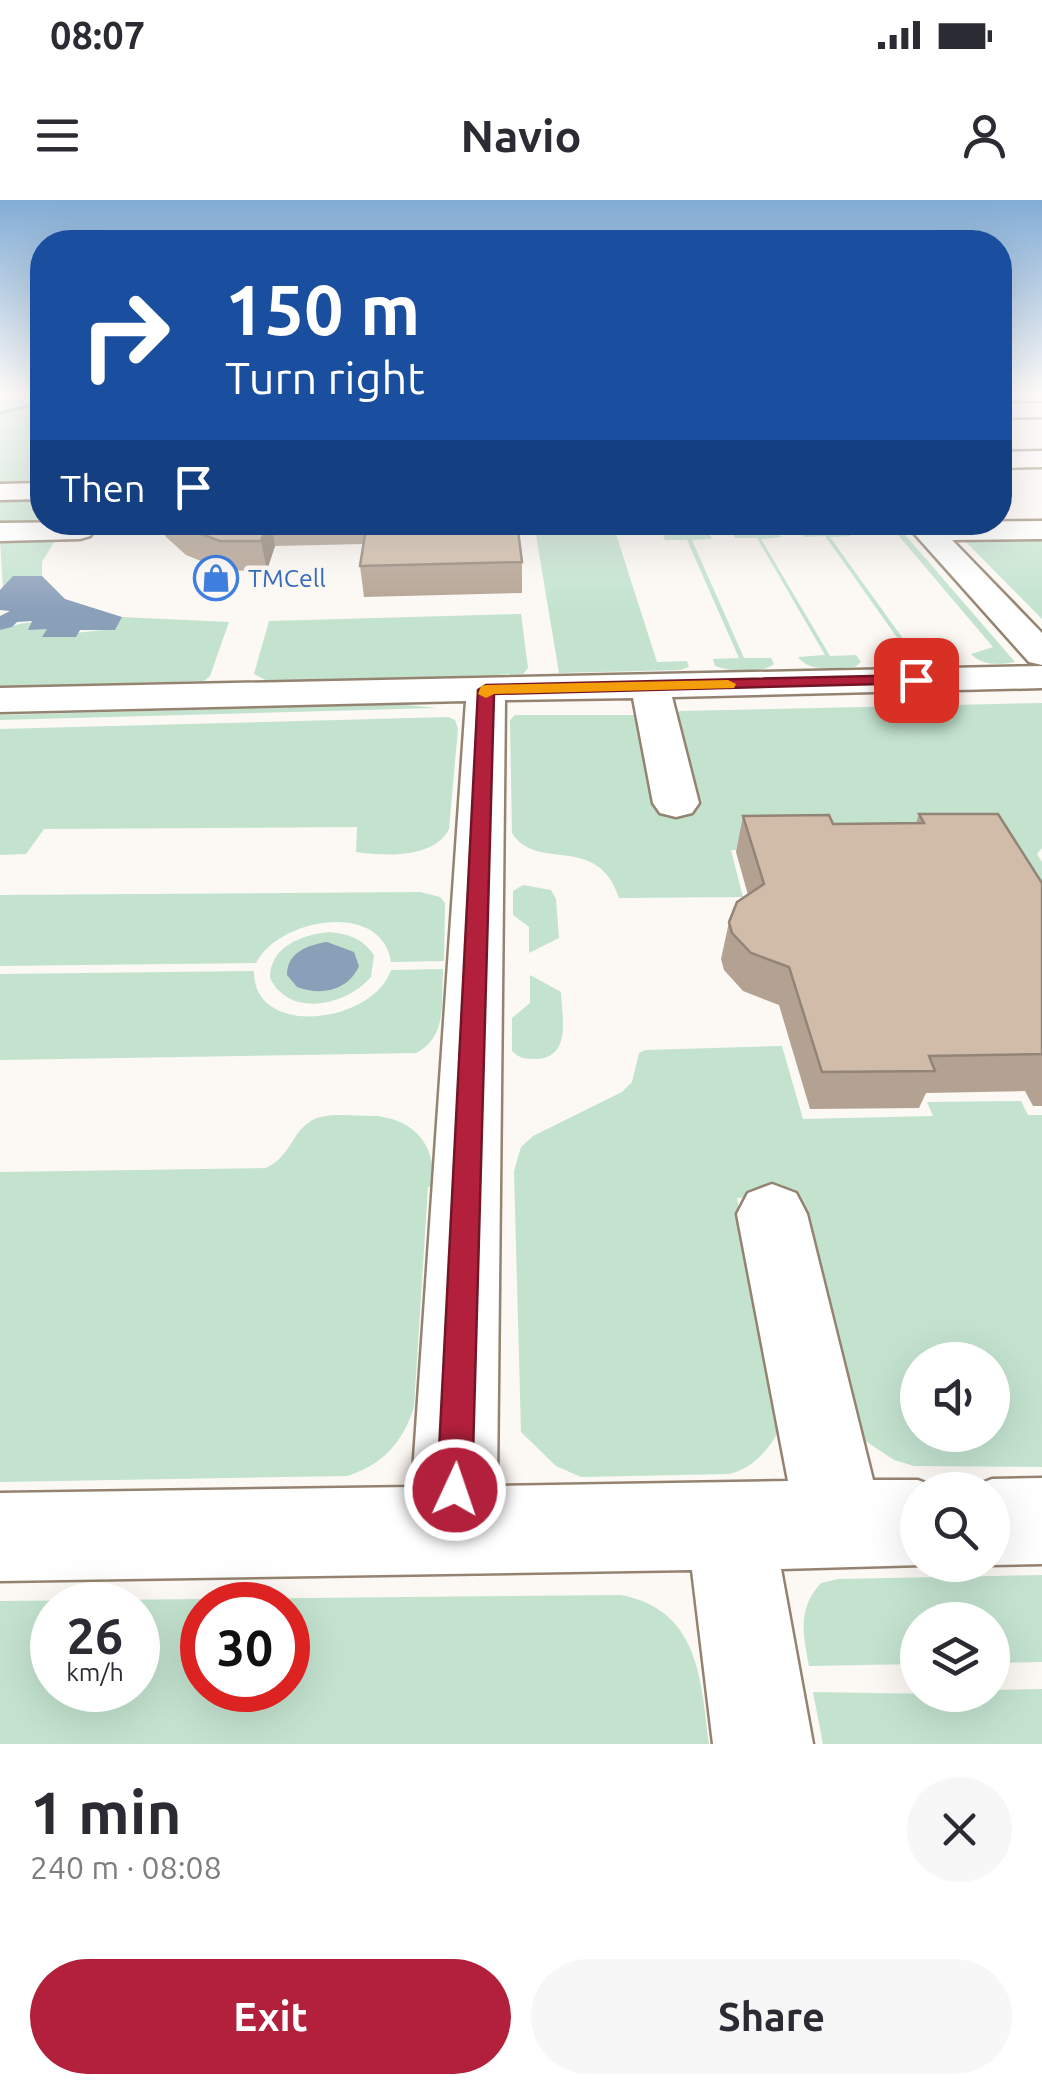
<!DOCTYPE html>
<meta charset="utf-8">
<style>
:root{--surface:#fff;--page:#f7f7f7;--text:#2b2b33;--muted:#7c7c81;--accent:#b3203c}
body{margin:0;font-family:Ubuntu,sans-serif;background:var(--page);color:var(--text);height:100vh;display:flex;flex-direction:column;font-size:38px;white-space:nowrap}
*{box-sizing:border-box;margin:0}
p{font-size:32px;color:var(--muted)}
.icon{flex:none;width:55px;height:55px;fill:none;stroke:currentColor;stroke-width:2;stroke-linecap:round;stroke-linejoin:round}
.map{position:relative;height:1544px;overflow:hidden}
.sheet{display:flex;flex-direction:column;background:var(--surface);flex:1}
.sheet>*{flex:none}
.top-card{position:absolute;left:30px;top:30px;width:982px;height:305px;border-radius:40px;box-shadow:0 10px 40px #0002;background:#1a4fa0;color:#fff;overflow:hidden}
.fabs{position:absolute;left:900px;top:1142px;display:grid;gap:20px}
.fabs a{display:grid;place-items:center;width:110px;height:110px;border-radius:50%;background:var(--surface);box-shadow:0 10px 40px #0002;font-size:50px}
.speed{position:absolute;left:30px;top:1382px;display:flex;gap:20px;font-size:50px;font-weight:700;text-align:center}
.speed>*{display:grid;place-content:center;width:130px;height:130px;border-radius:50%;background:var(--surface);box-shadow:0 10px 40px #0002;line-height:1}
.speed small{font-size:25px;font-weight:400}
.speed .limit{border:15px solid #d22;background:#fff;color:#111}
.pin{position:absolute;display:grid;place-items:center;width:85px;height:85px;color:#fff;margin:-42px;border-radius:20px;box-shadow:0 5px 15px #0006}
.me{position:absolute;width:110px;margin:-55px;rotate:3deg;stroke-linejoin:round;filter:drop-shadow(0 0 8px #0008)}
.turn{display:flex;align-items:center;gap:35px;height:210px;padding:0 30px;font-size:45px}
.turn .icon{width:130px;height:130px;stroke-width:2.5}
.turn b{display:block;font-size:70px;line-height:85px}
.then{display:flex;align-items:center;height:95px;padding:0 30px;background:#0003;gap:20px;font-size:38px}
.round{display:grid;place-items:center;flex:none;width:105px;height:105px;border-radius:52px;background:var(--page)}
.overview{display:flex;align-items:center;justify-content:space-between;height:170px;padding:0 30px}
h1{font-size:60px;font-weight:700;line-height:75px}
.primary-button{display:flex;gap:20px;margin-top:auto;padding:20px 30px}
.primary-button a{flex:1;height:115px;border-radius:60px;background:var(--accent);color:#fff;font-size:40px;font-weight:700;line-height:115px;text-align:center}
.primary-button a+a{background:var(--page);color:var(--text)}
.status{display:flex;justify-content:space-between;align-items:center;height:70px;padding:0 50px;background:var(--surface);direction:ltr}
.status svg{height:28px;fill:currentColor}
header{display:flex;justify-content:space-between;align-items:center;height:130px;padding:0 30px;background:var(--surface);font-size:45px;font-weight:700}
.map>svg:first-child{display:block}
</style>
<div class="status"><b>08:07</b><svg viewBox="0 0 49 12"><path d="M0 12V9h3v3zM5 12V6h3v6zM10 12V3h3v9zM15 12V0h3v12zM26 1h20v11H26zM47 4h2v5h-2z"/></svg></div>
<header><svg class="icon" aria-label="menu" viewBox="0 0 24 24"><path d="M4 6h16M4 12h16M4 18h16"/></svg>Navio<svg class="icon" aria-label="person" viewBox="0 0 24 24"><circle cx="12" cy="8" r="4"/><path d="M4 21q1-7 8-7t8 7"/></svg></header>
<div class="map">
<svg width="1042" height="1544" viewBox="0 0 1042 1544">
<rect width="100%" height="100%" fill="#fcf8f4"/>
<path fill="#c3e3cf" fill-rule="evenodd" d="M42 204V286L0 287V214Z
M0 296H42V322L0 324Z
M892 328 901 330 1015 462C1000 465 982 466 971 454L993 447 898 335H874L870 330Z
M806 329 847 332 851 336 830 337 914 454 940 453 945 459 940 465C921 465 895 471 883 454L908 453 825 336 804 337 801 333Z
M771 330 782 337 761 339 830 456 856 455 861 462 855 467C836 467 811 474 798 457L825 455 757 338H735L733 334Z
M669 332 710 335 712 339 692 340 744 458H771L774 464C760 475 730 472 715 466L713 459 739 458 687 340H665L663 336Z
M616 334 657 462 687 461 689 467 680 470 559 473 536 335Z
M1042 336V419L962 338Z
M0 339H56L42 362V376H14L3 390Z
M521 414 528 468 523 474 269 482 254 474 269 421Z
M122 417 229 422 210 476 204 481 0 487V430C20 425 27 417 48 429L43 436 115 429Z
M1042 503V648L1037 654 1042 662V718L984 647 731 650 743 697 619 698C598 632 537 673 512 633L510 520 515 515H638L657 609H693L675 514 680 511Z
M398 504 437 508 0 520V515Z
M448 517 455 520 458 529 449 629C434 659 384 656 356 652L357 627 44 629 26 654 0 655V529Z
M523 685 551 690 556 699 559 738 529 753V727L513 715V691Z
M420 692 440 697 445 703 444 761 391 762C382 700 279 718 256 763L0 766V695Z
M329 732C349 734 362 738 374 755L371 777C347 805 290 819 270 778 270 746 302 735 329 732Z
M443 769C441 801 448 837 416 853L0 860V774L254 771C253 839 373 824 391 770Z
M530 775 561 792C562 818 572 858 535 859 524 859 519 858 512 851V818L530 803Z
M782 846 803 919 933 916 927 902 1021 901 1028 915H1042V1267L914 1266 894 1260 858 1236 792 996 737 998 783 1219C776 1243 754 1269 729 1274L581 1277 556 1266 521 1232 514 971 521 947 533 936 622 892 632 882 639 853 645 850ZM918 1160H992V1235H918Z
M377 916C418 921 435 947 434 986L428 987 414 1207C403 1242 383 1265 347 1276L0 1282V972L266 968C291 956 292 932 311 921 327 911 359 917 377 916Z
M1042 1375V1462L993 1463 992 1420H918L917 1464 809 1466C803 1434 797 1409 821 1383L838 1379Z
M621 1395C699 1410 701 1479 709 1544H0V1401ZM52 1405H138V1490H52ZM202 1405H288V1490H202Z
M1042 1489V1544H823L813 1492 992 1495 993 1490Z"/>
<path fill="#8aa0b9" d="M13 376H42L65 399 122 417 115 430H80L76 437H42L47 429 28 430 32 421 17 422 12 427 0 430V416L10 411 0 410V390Z
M327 742 354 752 359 766C348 791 321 796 297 787L287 775C287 752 308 745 327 742Z"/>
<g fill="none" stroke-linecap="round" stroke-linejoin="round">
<defs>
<path id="minor" d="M1042 203V217L1000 218V204Z
M1042 251V267L1000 268V252Z
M42 283V299L0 300V284Z
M1042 321V339L952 340 1042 433V465L1029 462 904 322Z
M0 323 85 322 95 330 90 336 80 339 0 341Z
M1042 466V488L672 497 699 603 692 613 676 617 660 613 653 603 633 498 505 500 497 1286 788 1281 737 1014 748 993 772 984 796 993 807 1014 873 1280H918L943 1290H918V1365H922L781 1369 813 1544H713L692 1370 0 1381V1293L412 1287 466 501 0 512V488Z
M1042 1278V1364L992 1365H991L992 1290H964L992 1279Z"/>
<path id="major" d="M16 195H42V201L0 212V198Z"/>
</defs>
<use href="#minor" stroke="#958371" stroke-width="5"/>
<use href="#major" stroke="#5e9d95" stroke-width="5"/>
<use href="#minor" fill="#fff" fill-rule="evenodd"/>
<use href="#major" fill="#b6f3ee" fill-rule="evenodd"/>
</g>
<path fill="#b3a291" d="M162 322H517L522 362V393L364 397 360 366 364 344 275 346 267 370 226 371 186 355 165 336Z
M919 614 1042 683V906H1033L1025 891 926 893 919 908 810 909 779 805 743 791 724 770 721 759 729 722 748 695 736 652 743 616 833 624 916 623Z"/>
<path fill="#928476" d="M268 322H271L275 346 267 370 261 341Z"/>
<path fill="#d0bca9" stroke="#928476" stroke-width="2.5" d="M175 322H268L261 341H220L179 326Z
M367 322H517L522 362 360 366Z
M919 614H998L1042 683V854L929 856 935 871 822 872 789 767 751 753 732 733 729 722 737 702 764 684 743 616 829 615 833 624 924 623Z"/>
<linearGradient id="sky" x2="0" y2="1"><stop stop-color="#82acd5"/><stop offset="0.47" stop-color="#fefcfa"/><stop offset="1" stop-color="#fefcfa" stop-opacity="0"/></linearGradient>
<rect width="1042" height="411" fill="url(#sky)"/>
<path fill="#b3203c" stroke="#741527" stroke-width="2.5" d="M916 475 924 480 921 483 494 494 472 1290 467 1303 455 1308 442 1303 437 1290 478 490 486 485Z"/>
<path fill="#f59e0b" d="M728 480 736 484 734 488 494 494 486 498 478 494 481 486 486 485Z"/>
<defs>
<symbol id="shop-ring" viewBox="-11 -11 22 22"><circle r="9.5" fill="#fcf8f4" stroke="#3f7fe0" stroke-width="1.5"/><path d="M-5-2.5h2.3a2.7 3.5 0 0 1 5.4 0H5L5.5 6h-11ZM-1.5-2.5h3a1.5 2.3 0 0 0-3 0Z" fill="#3f7fe0"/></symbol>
</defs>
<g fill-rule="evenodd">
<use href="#shop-ring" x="191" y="353" width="50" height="50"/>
</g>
<g text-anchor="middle" stroke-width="9" stroke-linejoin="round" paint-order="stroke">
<g font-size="25" fill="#366cbe" stroke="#fcf8f4" text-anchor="start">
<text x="248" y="387">TMCell</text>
</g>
</g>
</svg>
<div class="fabs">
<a><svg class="icon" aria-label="sound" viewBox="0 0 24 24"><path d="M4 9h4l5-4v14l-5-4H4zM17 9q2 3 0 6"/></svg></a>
<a><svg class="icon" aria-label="search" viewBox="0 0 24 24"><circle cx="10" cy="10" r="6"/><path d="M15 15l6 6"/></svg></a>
<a><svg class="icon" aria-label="layers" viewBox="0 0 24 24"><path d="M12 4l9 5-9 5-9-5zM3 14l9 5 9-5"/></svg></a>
</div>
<div class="speed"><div>26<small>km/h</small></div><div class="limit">30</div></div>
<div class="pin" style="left:916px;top:480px;background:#d93025"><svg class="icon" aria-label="arrive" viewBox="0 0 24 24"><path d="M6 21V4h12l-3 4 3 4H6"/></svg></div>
<svg class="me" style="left:455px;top:1290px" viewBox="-20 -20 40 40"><circle r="17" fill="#b3203c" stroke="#fff" stroke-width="3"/><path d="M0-11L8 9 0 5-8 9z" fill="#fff"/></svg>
<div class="top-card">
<div class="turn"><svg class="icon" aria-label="right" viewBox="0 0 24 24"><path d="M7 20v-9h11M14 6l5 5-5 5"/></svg><div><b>150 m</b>Turn right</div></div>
<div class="then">Then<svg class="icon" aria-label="arrive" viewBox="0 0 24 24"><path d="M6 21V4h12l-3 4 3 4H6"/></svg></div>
</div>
</div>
<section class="sheet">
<div class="overview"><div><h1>1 min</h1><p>240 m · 08:08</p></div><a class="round"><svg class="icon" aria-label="close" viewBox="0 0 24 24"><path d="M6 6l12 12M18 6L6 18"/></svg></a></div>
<div class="primary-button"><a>Exit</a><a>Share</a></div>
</section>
